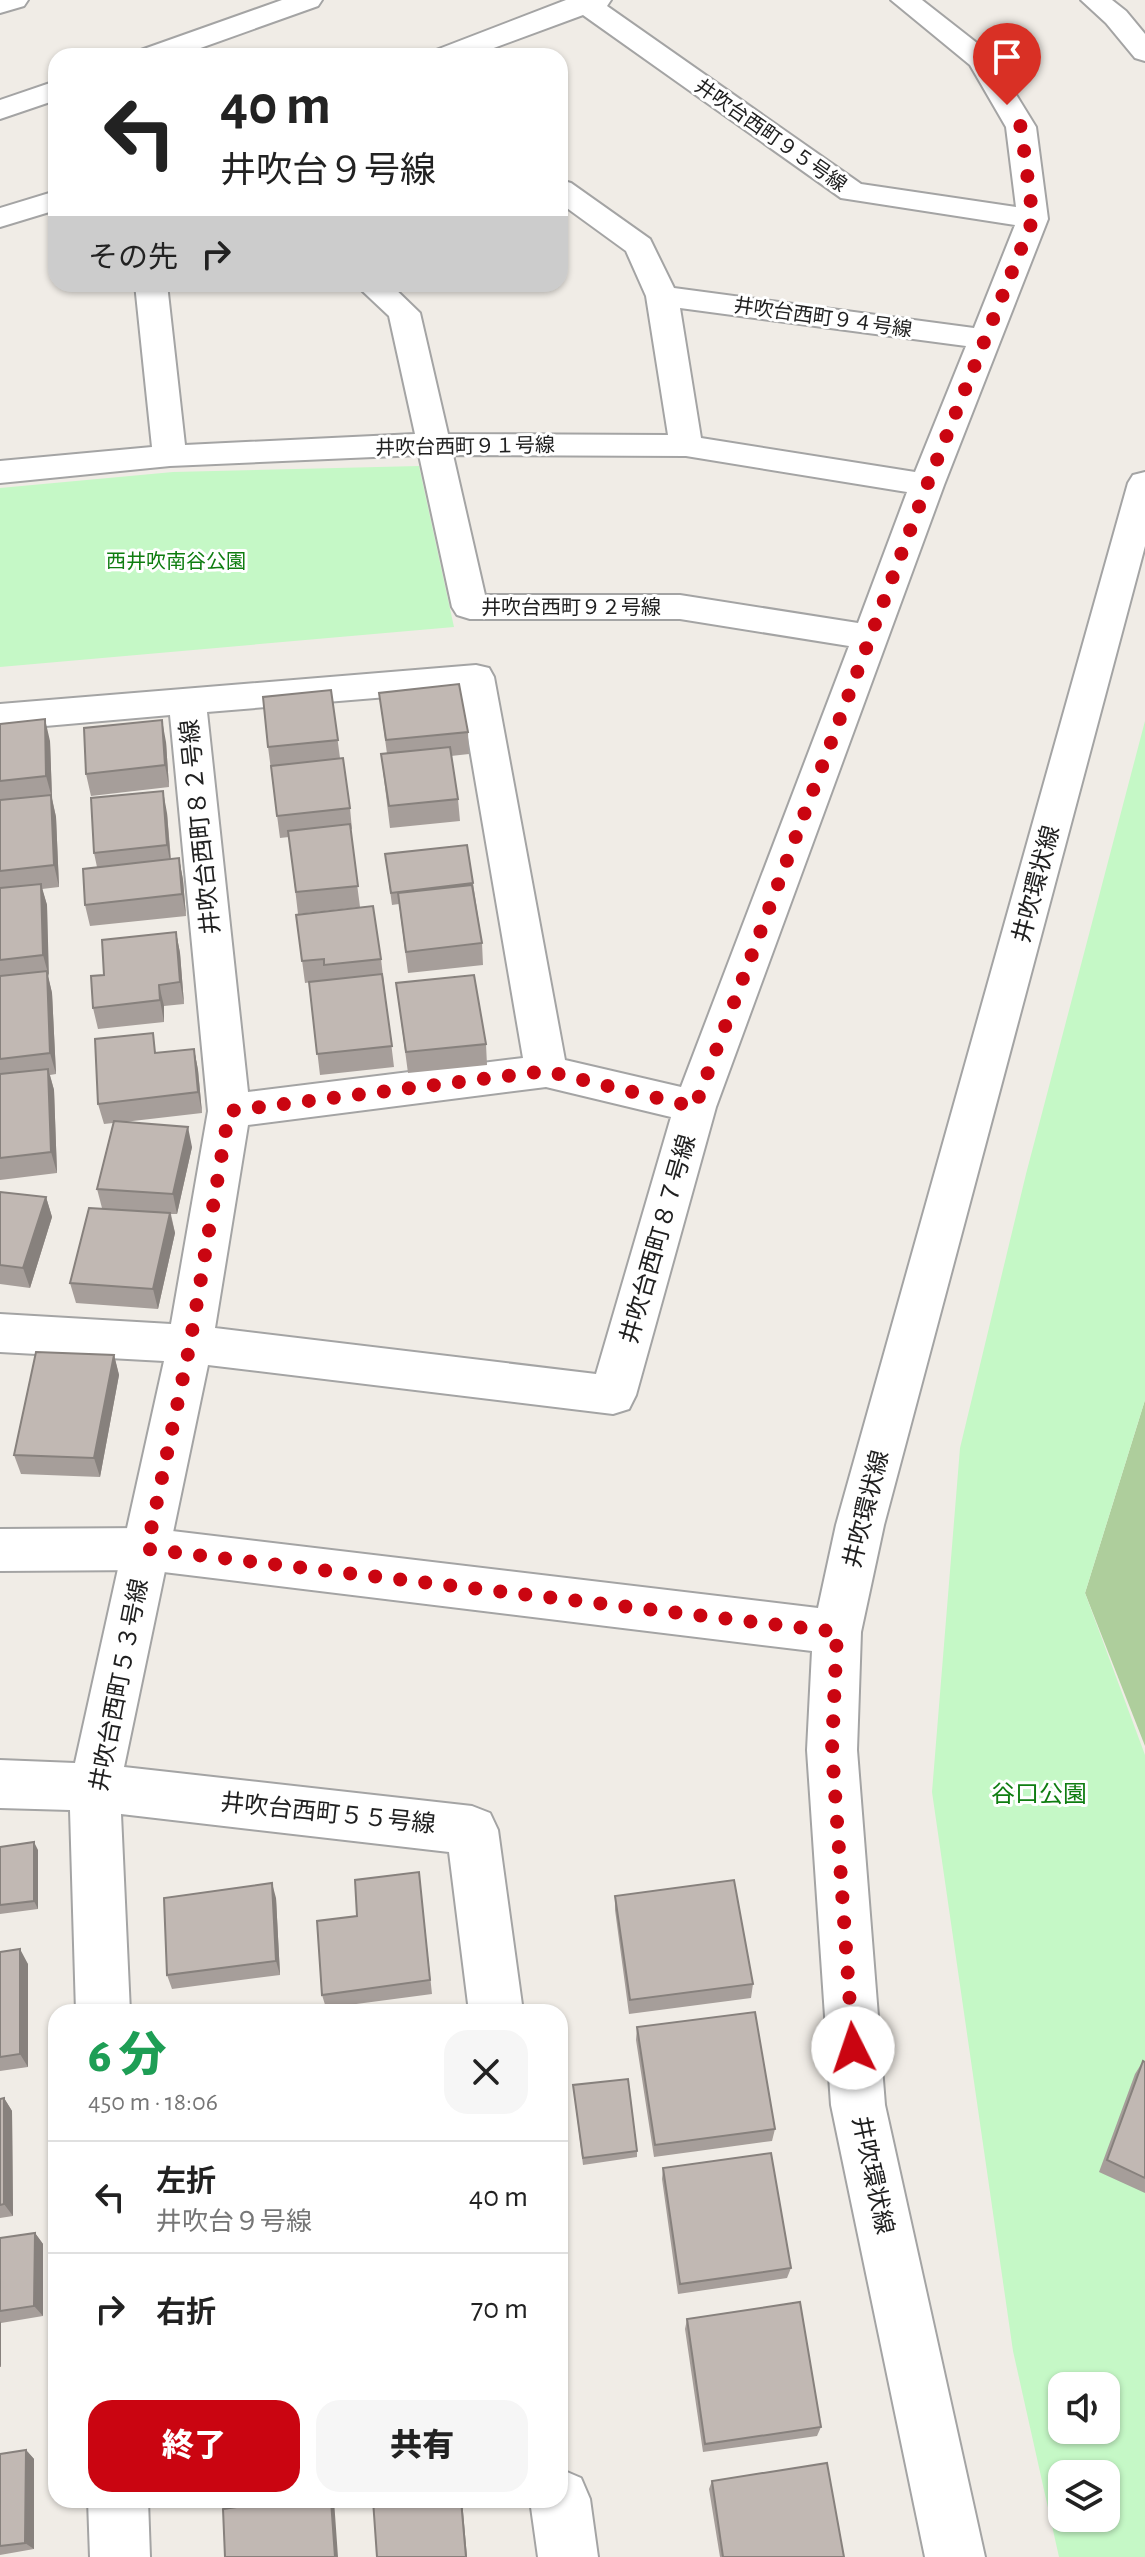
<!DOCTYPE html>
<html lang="ja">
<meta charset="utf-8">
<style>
:root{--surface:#fff;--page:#f6f6f6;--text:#222;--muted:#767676;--line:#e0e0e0;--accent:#ca0511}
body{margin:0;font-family:"Alegreya Sans","Noto Sans JP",sans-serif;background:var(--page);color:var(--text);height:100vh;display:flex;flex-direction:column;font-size:30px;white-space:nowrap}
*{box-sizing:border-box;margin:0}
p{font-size:26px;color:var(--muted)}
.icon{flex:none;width:44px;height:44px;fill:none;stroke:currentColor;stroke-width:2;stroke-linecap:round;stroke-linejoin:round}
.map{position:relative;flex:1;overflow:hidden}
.panel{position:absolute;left:48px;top:2004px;width:520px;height:504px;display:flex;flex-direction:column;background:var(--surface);border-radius:24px;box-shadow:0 2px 6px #0004}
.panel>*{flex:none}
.top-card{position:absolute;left:48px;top:48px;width:520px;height:244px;border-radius:24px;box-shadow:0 2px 6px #0004;background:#fff;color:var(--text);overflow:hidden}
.tools{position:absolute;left:1048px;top:2372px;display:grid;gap:16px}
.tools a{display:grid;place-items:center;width:72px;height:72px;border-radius:16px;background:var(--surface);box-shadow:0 2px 6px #0004;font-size:40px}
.pin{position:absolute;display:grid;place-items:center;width:68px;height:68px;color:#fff;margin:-82px -34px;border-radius:50% 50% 50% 0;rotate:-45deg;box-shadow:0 0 8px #0007}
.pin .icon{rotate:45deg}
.me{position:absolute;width:88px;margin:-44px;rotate:356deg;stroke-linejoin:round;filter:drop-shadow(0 0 6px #0008)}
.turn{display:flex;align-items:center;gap:28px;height:168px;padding:0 40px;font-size:36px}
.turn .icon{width:104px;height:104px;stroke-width:2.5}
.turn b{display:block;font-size:56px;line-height:68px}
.then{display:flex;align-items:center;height:76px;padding:0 40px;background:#0003;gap:16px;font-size:30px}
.round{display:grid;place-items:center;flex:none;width:84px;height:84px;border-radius:24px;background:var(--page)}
.summary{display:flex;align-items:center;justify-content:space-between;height:136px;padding:0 40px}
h1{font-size:48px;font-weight:800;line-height:60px;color:#1e9e55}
.action{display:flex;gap:16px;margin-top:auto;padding:16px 40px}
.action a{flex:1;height:92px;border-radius:24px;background:var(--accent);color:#fff;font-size:32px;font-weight:800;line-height:92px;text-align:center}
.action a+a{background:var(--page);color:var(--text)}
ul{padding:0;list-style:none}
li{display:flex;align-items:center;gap:24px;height:112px;padding:0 40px;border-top:2px solid var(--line)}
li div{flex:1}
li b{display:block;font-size:30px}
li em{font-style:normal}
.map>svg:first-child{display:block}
</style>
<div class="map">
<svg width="1145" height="2557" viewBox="0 0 1145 2557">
<rect width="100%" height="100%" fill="#f0ece6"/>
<path fill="#aece9c" d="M1145 1400V1746L1085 1593Z"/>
<path fill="#c5f8c6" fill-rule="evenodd" d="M419 466 454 627 0 667V488L173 472Z
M1145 721V1400L1085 1593 1145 1755V2557H1059L1013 2351 932 1792 960 1448 1026 1174ZM1062 2386H1106V2430H1062ZM1062 2474H1106V2518H1062Z"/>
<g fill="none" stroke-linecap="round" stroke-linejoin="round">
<defs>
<path id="minor" d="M0 0H28L24 6 0 13Z
M566 0H611L607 6 861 184 1016 207 1006 127 970 65 891 0H922L991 54 1036 127 1048 219 944 485 716 1107 636 1395 629 1409 613 1414 208 1365 124 1767 472 1806 490 1813 498 1830 523 2012H469L449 1852 121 1814 130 2012H76L70 1810 0 1808V1760L75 1763 164 1361 0 1352V1314L171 1324 208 1111 170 715 0 730V704L476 665 489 668 494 677 565 1060 681 1087 849 646 680 619H470L457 615 452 607 419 455 170 466 0 483V461L152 447 135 284H167L185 445 415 434 389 316 355 284H390L420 313 448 434 668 435 646 296 626 251 560 203V180L571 183 650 239 674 288 974 328 1015 225 841 198 583 15 472 56H432L436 50ZM680 308 966 346 915 472 701 438ZM453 455 686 456 907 492 858 623 680 595H485ZM460 691 523 1058 248 1092 207 712ZM546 1087 671 1117 596 1374 215 1328 248 1125Z
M56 191V210L0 227V208Z
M560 2469 581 2478 590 2499 598 2557H538L530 2500H560Z
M88 2500H148L150 2557H90Z"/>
<path id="tertiary" d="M282 0H322L318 6 178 56H137L141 50Z
M1081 0H1112L1126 11 1145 34V61L1135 58 1106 23Z
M56 81V100L0 119V100Z
M1145 472V546L884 1525 861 1632 857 1750 885 2105 985 2557H925L831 2105 807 1750 812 1651 147 1570 0 1571V1529L147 1528 818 1608 836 1525 1128 483 1133 475Z"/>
</defs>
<use href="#minor" stroke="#a4a4a4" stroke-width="4"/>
<use href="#tertiary" stroke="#a4a4a4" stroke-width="4"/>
<use href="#minor" fill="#fff" fill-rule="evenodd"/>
<use href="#tertiary" fill="#fff" fill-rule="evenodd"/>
</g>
<path fill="#a69e9a" d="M331 690 340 758 350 808 352 829 350 830 360 907 298 914 289 837 280 838 268 747Z
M379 693 468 732 469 754 451 756 458 799 460 821 390 828 381 754H387Z
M0 724 50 741 52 798 56 817 59 887 42 889 47 905 48 977 52 993 56 1074 50 1075 54 1090 57 1173 0 1180Z
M166 742 169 787 91 796 86 774Z
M167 813 171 859 179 858 183 880 186 916 90 926 85 905 97 867 94 853Z
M385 854 473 883 482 943 483 965 408 973 399 904 392 905Z
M296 915 381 959 394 1067 320 1075 309 982 326 980 305 983Z
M176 932 180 953 184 1004 164 1006V1022L98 1029 93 1008 104 975Z
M396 983 486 1044 487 1065 408 1073Z
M194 1049 198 1070 202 1113 124 1122 192 1147 177 1214H171L175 1233 158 1309 76 1303 70 1283 102 1208 97 1189 113 1123 104 1124 98 1104 158 1053Z
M0 1192 46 1197 52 1217 30 1288 0 1284Z
M114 1355 119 1375 100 1477 21 1474 14 1455Z
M0 1847 38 1850V1909L0 1914Z
M419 1872 432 1994 326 2008 322 1995 357 1916Z
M615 1896 753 1984 751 1998 629 2014 615 1910Z
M276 1898 280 1975 172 1989 167 1975Z
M0 1952 28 1964V2067L0 2071Z
M637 2027 775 2129 772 2141 654 2157 636 2040Z
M1143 2061 1145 2062V2193L1099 2172 1135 2074Z
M573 2085 637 2151V2157L583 2165Z
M4 2098 12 2111 13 2216 0 2218V2099Z
M663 2168 791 2268 787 2278 678 2294 662 2179Z
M35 2233 43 2244V2316L1 2323V2367H0V2238Z
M687 2319 821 2427 817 2436 703 2452 685 2329Z
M26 2450 34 2459V2549L0 2555V2454Z
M712 2481 844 2557H720L709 2489Z"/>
<path fill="#87817d" d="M45 719 50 741 52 798 46 776Z
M162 720 166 742 169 787 165 765Z
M163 791 167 813 171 867 167 845Z
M51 795 56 817 59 887 54 865Z
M179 858 183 880 186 916 182 894Z
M41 884 47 905 49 977 43 955Z
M176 932 180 953 184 1004 180 982Z
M47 971 52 993 56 1074 50 1053Z
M159 985 164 1006V1022L160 1000Z
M194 1049 198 1070 202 1113 198 1092Z
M48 1069 54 1090 57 1173 51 1152Z
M188 1127 192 1147 177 1214 173 1194Z
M46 1197 52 1217 30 1288 23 1268Z
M170 1213 175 1233 158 1309 153 1289Z
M114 1355 119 1375 100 1477 94 1458Z
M34 1842 38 1850V1909L34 1901Z
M272 1883 276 1898 280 1975 276 1961Z
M20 1949 28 1964V2067L20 2054Z
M4 2098 12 2111 13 2216 4 2204Z
M35 2233 43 2244V2316L34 2306Z
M0 2321 1 2323V2367L0 2365Z
M26 2450 34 2459V2549L25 2543Z
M331 2500H334L338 2557H335Z
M461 2500H462L467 2557H466Z"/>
<path fill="#c1b8b3" stroke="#87817d" stroke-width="2" d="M459 684 468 732 386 740 379 693Z
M331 690 338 740 268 747 263 697Z
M45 719 46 776 0 781V724Z
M162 720 165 765 86 774 84 728Z
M450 747 458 799 389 806 381 754Z
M343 758 350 808 277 816 271 766Z
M163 791 167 845 94 853 91 798Z
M51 795 54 865 0 871V800Z
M350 824 358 886 296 892 288 831Z
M467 845 473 883 391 893 385 854Z
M179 858 182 894 85 905 83 869Z
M41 884 43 955 0 960V888Z
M472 885 482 943 406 952 398 893Z
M373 906 381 959 324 965V959L302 961 296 915Z
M176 932 180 982 159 985 160 1000 93 1008 91 976 104 975 102 940Z
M47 971 50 1053 0 1059V976Z
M382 974 392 1046 317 1054 309 982Z
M474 975 486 1044 406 1052 396 983Z
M153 1033 155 1053 194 1049 198 1092 98 1104 95 1039Z
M48 1069 51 1152 0 1158V1074Z
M114 1121 188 1127 173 1194 97 1189Z
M0 1192 46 1197 23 1268 0 1265Z
M89 1208 170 1213 153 1289 70 1283Z
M36 1352 114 1355 94 1458 14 1455Z
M34 1842V1901L0 1905V1847Z
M419 1872 430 1980 322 1995 317 1921 357 1916 355 1880Z
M734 1880 753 1984 630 2000 615 1896Z
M272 1883 276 1961 167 1975 164 1898Z
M20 1949V2054L0 2057V1952Z
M444 2007V2012H409Z
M755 2012 775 2129 655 2145 637 2027Z
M1143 2061 1145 2062V2178L1107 2160Z
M628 2079 637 2151 583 2158 573 2085Z
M4 2098V2204L0 2205V2099Z
M771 2153 791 2268 680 2284 663 2168Z
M35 2233 34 2306 0 2311V2238Z
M800 2302 821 2427 705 2444 687 2319Z
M26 2450 25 2543 0 2546V2454Z
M827 2463 844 2557H723L712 2481Z
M284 2500H331L335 2557H225L223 2509Z
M373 2500H461L466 2557H377Z"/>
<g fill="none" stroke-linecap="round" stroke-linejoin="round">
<path stroke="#ca0511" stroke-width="14" stroke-dasharray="0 25.2" d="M853 2048 832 1750 837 1632 147 1549 190 1344 229 1111 546 1071 695 1107 927 485 1033 219 1021 127 1007 105"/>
</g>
<g text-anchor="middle" stroke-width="6" stroke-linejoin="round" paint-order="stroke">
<g font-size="20" fill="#202020" stroke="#fff">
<text transform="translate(771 135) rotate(35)" y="7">井吹台西町９５号線</text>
<text transform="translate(823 317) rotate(8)" y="7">井吹台西町９４号線</text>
<text transform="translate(465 446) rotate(-1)" y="7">井吹台西町９１号線</text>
<text x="571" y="614">井吹台西町９２号線</text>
</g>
<g font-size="20" fill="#0f7d11" stroke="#fff">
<text x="176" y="568">西井吹南谷公園</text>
</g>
<g font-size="24" fill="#202020" stroke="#fff">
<text transform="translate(200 827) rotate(-96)" y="8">井吹台西町８２号線</text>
<text transform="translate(1036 884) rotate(-75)" y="8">井吹環状線</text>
<text transform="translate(658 1239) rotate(-74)" y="8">井吹台西町８７号線</text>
<text transform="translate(866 1509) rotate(-76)" y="8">井吹環状線</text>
<text transform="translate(119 1685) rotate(-79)" y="8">井吹台西町５３号線</text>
<text transform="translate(328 1813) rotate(6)" y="8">井吹台西町５５号線</text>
<text transform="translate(873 2175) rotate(78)" y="8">井吹環状線</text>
</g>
<g font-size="24" fill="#0f7d11" stroke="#fff">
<text x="1039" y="1802">谷口公園</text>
</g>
</g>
</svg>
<div class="tools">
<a><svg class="icon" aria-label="sound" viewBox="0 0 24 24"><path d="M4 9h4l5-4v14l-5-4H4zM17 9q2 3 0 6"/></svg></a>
<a><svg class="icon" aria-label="layers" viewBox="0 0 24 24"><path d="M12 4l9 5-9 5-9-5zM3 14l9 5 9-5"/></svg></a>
</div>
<div class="pin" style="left:1007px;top:105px;background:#d93025"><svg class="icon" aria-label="arrive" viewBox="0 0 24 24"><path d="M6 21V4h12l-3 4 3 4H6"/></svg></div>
<svg class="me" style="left:853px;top:2048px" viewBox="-20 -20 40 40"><circle r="19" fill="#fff"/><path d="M0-13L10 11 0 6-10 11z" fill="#ca0511"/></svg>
<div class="top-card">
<div class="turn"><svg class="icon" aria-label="left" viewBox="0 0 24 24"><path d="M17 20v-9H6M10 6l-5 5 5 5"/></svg><div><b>40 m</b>井吹台９号線</div></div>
<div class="then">その先<svg class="icon" aria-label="right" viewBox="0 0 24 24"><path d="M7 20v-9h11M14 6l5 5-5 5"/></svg></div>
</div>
<section class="panel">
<div class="summary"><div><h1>6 分</h1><p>450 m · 18:06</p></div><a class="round"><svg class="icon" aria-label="close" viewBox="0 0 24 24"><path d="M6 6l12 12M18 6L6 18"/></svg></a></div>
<ul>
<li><svg class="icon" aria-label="left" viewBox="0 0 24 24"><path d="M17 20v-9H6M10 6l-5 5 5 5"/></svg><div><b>左折</b><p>井吹台９号線</p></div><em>40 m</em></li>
<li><svg class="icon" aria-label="right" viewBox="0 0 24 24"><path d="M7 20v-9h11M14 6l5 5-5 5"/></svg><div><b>右折</b></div><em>70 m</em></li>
</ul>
<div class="action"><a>終了</a><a>共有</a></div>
</section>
</div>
